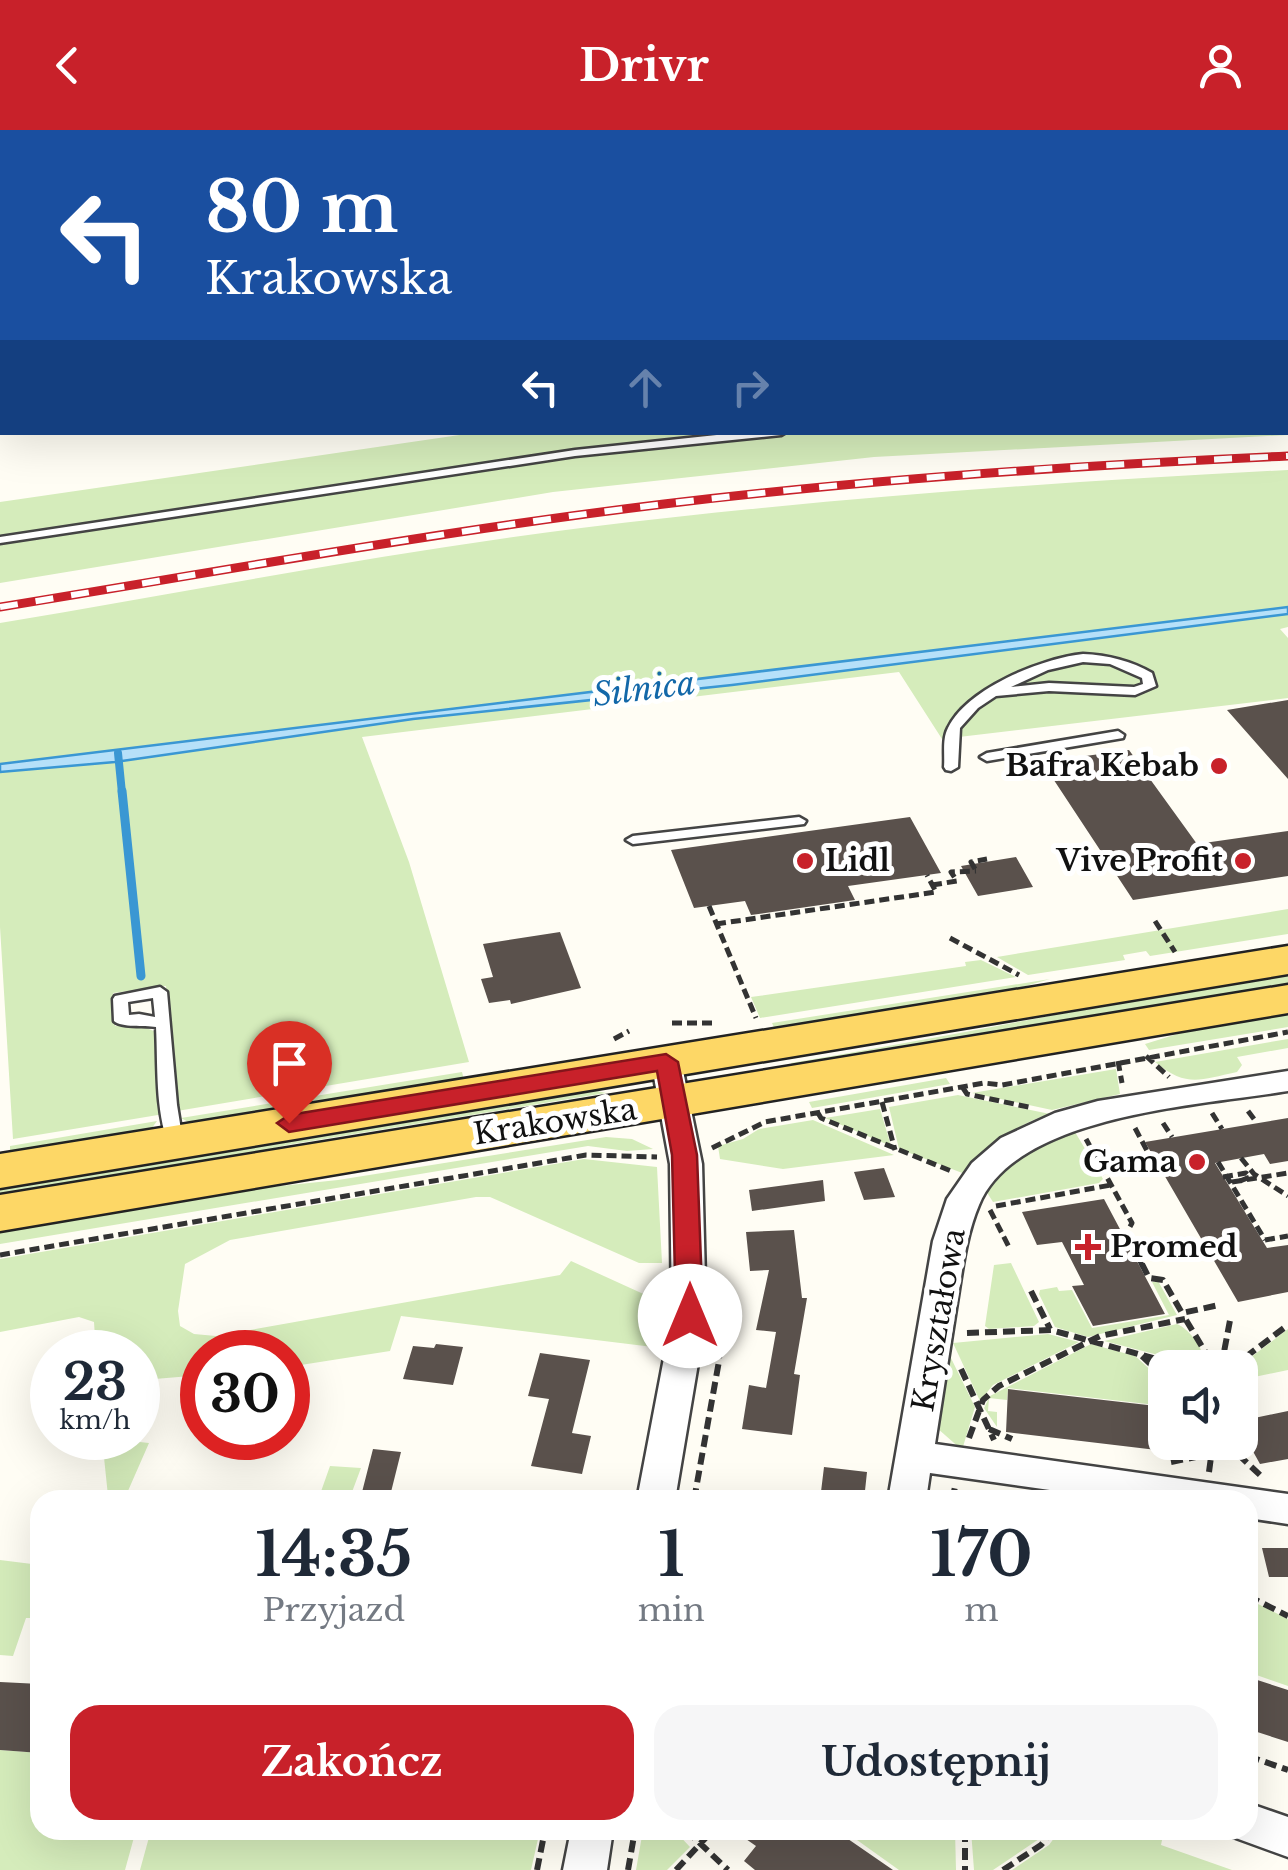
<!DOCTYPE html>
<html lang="pl">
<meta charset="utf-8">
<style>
:root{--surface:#fff;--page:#f6f6f7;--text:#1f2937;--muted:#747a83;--accent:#c8212a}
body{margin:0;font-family:"Libre Baskerville",serif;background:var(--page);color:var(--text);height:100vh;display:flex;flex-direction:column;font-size:38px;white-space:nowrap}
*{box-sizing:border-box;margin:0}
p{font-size:32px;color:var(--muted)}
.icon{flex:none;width:55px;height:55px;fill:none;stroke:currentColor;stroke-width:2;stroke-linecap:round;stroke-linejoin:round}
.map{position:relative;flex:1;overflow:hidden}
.drawer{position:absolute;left:30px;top:1360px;width:1228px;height:350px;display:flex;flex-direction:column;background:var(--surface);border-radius:30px;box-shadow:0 10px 40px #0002}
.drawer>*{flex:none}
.top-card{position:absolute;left:0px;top:0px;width:1290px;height:305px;box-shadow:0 10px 40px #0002;background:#1a4fa0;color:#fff;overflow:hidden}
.controls{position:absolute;left:1148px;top:1220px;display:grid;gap:20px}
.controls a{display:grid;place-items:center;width:110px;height:110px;border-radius:20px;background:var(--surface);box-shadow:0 10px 40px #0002;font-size:50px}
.speed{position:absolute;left:30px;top:1200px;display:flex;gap:20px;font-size:50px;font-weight:700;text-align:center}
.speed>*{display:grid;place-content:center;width:130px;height:130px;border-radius:50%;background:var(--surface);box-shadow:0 10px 40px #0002;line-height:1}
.speed small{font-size:25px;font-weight:400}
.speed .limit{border:15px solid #d22;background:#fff;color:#111}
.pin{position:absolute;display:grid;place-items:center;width:85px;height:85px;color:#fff;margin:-102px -42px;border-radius:50% 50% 50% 0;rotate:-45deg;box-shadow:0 0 10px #0007}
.pin .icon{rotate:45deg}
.me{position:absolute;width:110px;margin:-55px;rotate:0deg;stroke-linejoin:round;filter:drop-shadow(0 0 8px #0008)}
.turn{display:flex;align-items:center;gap:35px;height:210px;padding:0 40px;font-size:45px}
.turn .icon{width:130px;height:130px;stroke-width:2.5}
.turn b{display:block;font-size:70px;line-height:85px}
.lanes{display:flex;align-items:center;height:95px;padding:0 40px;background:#0003;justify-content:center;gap:50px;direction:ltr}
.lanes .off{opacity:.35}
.eta{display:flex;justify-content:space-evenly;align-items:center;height:170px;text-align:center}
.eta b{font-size:60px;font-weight:800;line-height:70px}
.cta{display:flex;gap:20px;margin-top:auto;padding:20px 40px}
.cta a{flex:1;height:115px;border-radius:30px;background:var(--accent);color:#fff;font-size:40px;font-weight:800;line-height:115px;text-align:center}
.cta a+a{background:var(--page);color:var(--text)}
header{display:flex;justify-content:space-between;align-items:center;height:130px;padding:0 40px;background:var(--accent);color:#fff;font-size:45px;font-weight:800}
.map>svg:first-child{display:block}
</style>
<header><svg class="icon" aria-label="back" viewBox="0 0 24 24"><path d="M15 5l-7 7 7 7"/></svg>Drivr<svg class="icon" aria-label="person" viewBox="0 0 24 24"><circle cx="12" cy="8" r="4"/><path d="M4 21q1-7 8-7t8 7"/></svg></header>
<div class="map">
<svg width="1288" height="1740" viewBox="0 0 1288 1740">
<rect width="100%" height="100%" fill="#fffdf4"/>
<path fill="#d5ecbb" d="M1288 240V305L874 327 553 362 0 453V372L480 302H1288Z
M1288 340V497L1280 499 1288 508V568L942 609 899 542 362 607 409 732 469 932 177 981 166 856 113 863 115 896 137 894 156 902 164 984 13 1009 0 797V493C193 461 387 422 581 398 816 369 1051 352 1288 340Z
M1288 779V804L1150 826 1146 821 1123 825 1125 830 1028 845 997 827Z
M981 830 1016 847 760 888 751 867 966 836 965 832Z
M1288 842V856L794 939 791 933C957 905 1122 871 1288 842Z
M1050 849 977 870 776 902 772 893Z
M1288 882V897L1149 920 1145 914 1200 897Z
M1288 909V918L1237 927 1242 935 1237 942C1199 950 1187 958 1155 932Z
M1116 939 1120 964 1052 980 972 963Z
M462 942 464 950 192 994 181 988Z
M946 948 950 954 812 978 809 972Z
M588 959 606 963 287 1015 188 1038 0 1069V1054Z
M958 965 1050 984C1014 994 991 1019 965 1044L899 1019 889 977Z
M880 979 891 1016 825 988Z
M813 990 894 1025 783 1039 720 1029 718 1016 743 1009 759 999Z
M157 991 149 1002 10 1022V1016Z
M1075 1002 1103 1049 1099 1053 993 1072 986 1061C999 1031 1045 1010 1075 1002Z
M606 1007 632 1009 653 1019 627 1021 588 1016 0 1114V1097L212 1063 338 1050Z
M584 1029 657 1037 662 1133H639L490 1067H476L230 1110 185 1134 178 1181 180 1196 194 1204 216 1206 560 1145 571 1131 661 1172 653 1217 401 1186 390 1221 288 1237V1222H202V1245L143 1250H138V1222H96L94 1192 79 1187 0 1202V1129Z
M1011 1133 1039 1192 1034 1196 989 1199 985 1196 994 1135Z
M1158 1151 1177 1185 1088 1207 1055 1197 1039 1164 1040 1160 1057 1157 1059 1161 1072 1160 1092 1198 1169 1185 1152 1152Z
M1177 1194C1191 1200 1206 1222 1205 1237L1104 1211Z
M1288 1199V1240L1240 1250 1238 1237Z
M1048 1204 1079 1212 993 1255 980 1271 953 1213Z
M1091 1214 1135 1226 1165 1253V1276L1008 1258 1007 1270 989 1268 988 1281 997 1282V1297L984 1278 990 1266Z
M947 1220 975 1277 962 1320 937 1298Z
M102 1308 149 1313 124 1370H90L108 1366Z
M330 1336 361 1338 349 1370H318Z
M0 1430 40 1435V1488H26L13 1526 0 1525Z
M1248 1469 1288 1489V1556L1248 1542Z
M0 1620 40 1623V1700H136L125 1740H0Z
M151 1700H540L531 1740H140Z
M643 1700H674L690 1717 667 1740H636Z
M843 1700H955L956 1740H899Z
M971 1700H1046L1042 1707 993 1740H974Z
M1060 1700H1164L1161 1715 1232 1740H1012L1049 1715Z"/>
<path fill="#b9de99" d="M0 0H1288V178V2H2L0 252Z"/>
<path fill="#b6e0f9" stroke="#3a97d3" stroke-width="2.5" d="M1288 477V484L732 555 413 589 115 632 0 642V634Z"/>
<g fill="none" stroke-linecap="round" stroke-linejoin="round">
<path stroke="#3a97d3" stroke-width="8" d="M118 623 122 663"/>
<path stroke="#3a97d3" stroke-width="9" d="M122 661 141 846"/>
</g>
<path fill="#5a514c" d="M1288 570V649L1227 580Z
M1129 620 1197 714 1288 701V746L1133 770 1042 632Z
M910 687 941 743 848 756 855 770 751 785 745 771 694 778 671 720Z
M1016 727 1033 757 978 766 961 736Z
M560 802 581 858 511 874 510 870 489 873 481 849 493 847 483 814Z
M1288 988V1031L1270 1034 1264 1024 1215 1033 1267 1118 1288 1115V1162L1238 1172 1145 1012Z
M884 1038 895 1067 864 1070 854 1042Z
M823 1050 825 1071 752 1081 749 1060Z
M1104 1069 1165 1184 1093 1196 1072 1156 1084 1155 1062 1112 1037 1115 1022 1082Z
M794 1100 802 1168H807L794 1244 800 1245 792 1305 742 1299 749 1255 766 1258 776 1202 756 1200 769 1140 750 1141 746 1102Z
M436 1214 463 1217 453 1255 403 1249 413 1216 434 1218Z
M540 1223 590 1230 572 1303 591 1306 582 1344 531 1336 549 1269 528 1266Z
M1008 1259 1165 1277V1321L1006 1302Z
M1288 1281V1329L1260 1334 1240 1298V1291Z
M373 1319 401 1322 389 1370H360Z
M824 1337 867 1342 864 1370H820Z
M1262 1418H1288V1447H1269Z
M1248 1547 1288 1560V1612L1248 1599Z
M0 1552 40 1554V1623L0 1620Z
M733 1700H835L893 1740H755L744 1731 756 1716Z"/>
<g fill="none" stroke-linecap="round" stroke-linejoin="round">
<defs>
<path id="service" d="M745 302H786L781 305 575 326 0 413V407L575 320Z
M1083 524C1108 525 1131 531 1152 543L1156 556 1135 565 1049 561 996 566 978 578 960 598 958 637 951 641 946 640 944 637C945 625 942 609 948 598 966 559 1042 528 1083 524ZM1083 532 1110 534 1142 548 1143 554 1134 557 1049 553 1011 557 1048 540Z
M1118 601 1124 605 1123 608 987 631 980 627 987 623Z
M799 687 806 691 804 694 633 714 626 710 633 706Z
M160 857 167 862 177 975 183 1012 181 1016H169C155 980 158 935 156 897 144 895 122 898 114 891L113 869 115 866ZM153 868 155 887 139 884 129 885 128 872Z"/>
<path id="minor" d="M666 921 677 924 681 931 702 1034 706 1186 675 1370H637L672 1186 670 1034 651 931 655 924Z
M1288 941V961C1203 975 1016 984 979 1075 965 1108 962 1144 956 1179 949 1224 942 1269 935 1314L1288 1364V1394L1248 1388V1370H1121L930 1343 926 1370H888L933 1111 947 1069 972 1033 1001 1008 1055 983 1098 971Z
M1248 1673 1288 1687V1727L1233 1707 1230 1700H1248Z
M571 1700H613L607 1740H563Z"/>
<path id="primary" d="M1288 816V844L0 1058V1024Z
M1288 855V883L0 1101V1065Z"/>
</defs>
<use href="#service" stroke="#444" stroke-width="5"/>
<use href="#minor" stroke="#444" stroke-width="5"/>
<use href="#primary" stroke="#222" stroke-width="5"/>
<path stroke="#333" stroke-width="2.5" stroke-dasharray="6 2.5" stroke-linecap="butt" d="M567 0 580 2
M236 2 242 0
M686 2 692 0"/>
<path stroke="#333" stroke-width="5" stroke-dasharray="10 5" stroke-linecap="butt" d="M975 739 971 732 987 729
M932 755 957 751 951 742 976 741
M709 776 756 888
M1155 791 1175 822
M716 794 936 762 927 745
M950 808 1019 845
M672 893H712
M614 909 629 901
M1146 926 1169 947
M1118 931 1122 953
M963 958 967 964 1033 978
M882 972 895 1020
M1248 981 1257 993
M818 983 821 988 951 1041
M1212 983 1222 999
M1163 993 1172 1007
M1135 998 1154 1034 1159 1036
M1086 1009 1132 1093 1126 1104 1143 1137
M712 1018 765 992 984 953 1002 955 1288 902
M1241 1028 1254 1044 1288 1066
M1218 1032 1265 1110
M1232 1052 1288 1043
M996 1076 1111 1055
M990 1080 1009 1117
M1265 1110 1288 1106
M1187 1124 1208 1120
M0 1125 586 1025 657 1027"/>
<path stroke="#333" stroke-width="6" stroke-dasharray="12 6" stroke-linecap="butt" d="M1142 1134 1149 1148 1163 1150 1182 1183 1219 1175
M1031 1161 1050 1199
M1186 1190 1215 1238
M967 1203 1051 1200 1189 1238
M1142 1226 1165 1248
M1221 1238 1231 1185
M1231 1238 1288 1195
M961 1239 994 1310
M989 1299 1012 1309
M969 1308 983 1270 999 1256 1100 1206 1185 1189
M1225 1312 1260 1345
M1171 1332 1211 1324
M1209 1342 1213 1312
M694 1370 719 1231 722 1147
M952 1370 955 1357
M1248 1466 1288 1486
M1248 1626 1288 1640
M686 1700 728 1740
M965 1700V1740
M537 1740 545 1700
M628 1740 635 1700
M676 1740 713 1700
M1003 1740 1041 1715 1053 1700"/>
<use href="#service" fill="#fff" fill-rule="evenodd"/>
<use href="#minor" fill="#fff" fill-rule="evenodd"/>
<use href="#primary" fill="#fdd766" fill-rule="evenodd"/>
<defs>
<path id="rail" d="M0 477C221 441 441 401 664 374 871 349 1079 335 1288 326"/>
</defs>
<use href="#rail" stroke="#c8212a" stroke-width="9"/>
<use href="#rail" stroke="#fff" stroke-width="6" stroke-dasharray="18" stroke-linecap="butt"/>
<path stroke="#333" stroke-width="5" stroke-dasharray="10 5" stroke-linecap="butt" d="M1223 1047 1246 1043 1250 1047 1240 1051"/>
</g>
<path fill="#c8212a" stroke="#82151b" stroke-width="2.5" d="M666 924 678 932 697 1025 703 1186 699 1193H680L676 1186 672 1025 657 941 289 1002 277 993 289 985Z"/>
<g fill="#c8212a" stroke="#fff" stroke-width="4">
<circle cx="1219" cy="636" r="10"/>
<circle cx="805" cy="731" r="10"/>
<circle cx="1243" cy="731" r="10"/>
<circle cx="1197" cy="1032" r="10"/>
<path d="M1083 1102h10v10h10v10h-10v10h-10v-10h-10v-10h10z"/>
</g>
<g text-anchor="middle" stroke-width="10" stroke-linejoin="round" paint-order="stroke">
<g font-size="30" font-weight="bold" fill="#111" stroke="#fff" text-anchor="end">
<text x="1199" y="646">Bafra Kebab</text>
<text x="825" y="741" text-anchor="start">Lidl</text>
<text x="1223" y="741">Vive Profit</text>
<text x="1177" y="1042">Gama</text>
<text x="1110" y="1127" text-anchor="start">Promed</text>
</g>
<g font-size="30" fill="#111" stroke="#fff">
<text transform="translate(555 992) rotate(-9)" y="10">Krakowska</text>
<text transform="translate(939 1190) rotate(-80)" y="10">Kryształowa</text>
</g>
<g font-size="32" font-style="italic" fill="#1368a9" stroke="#fff">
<text transform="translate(644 559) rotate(-7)" y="11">Silnica</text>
</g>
</g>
</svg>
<div class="controls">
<a><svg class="icon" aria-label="sound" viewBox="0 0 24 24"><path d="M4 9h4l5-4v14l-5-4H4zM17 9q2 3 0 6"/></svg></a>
</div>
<div class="speed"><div>23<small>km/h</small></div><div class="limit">30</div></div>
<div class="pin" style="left:289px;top:993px;background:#d93025"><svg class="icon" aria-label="arrive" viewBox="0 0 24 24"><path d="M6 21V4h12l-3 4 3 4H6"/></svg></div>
<svg class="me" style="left:690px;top:1186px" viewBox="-20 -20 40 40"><circle r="19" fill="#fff"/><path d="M0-13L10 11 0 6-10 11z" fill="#c8212a"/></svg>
<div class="top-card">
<div class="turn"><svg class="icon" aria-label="left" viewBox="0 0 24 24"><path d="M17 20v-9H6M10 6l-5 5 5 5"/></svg><div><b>80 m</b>Krakowska</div></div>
<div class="lanes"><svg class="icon" aria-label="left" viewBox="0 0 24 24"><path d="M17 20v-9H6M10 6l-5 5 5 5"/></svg><svg class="icon off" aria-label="ahead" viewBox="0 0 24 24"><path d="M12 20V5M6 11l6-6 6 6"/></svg><svg class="icon off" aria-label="right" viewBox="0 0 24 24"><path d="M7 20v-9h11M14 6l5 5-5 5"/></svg></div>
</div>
<section class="drawer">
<div class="eta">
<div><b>14:35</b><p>Przyjazd</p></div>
<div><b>1</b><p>min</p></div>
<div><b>170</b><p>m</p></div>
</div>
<div class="cta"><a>Zakończ</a><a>Udostępnij</a></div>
</section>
</div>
